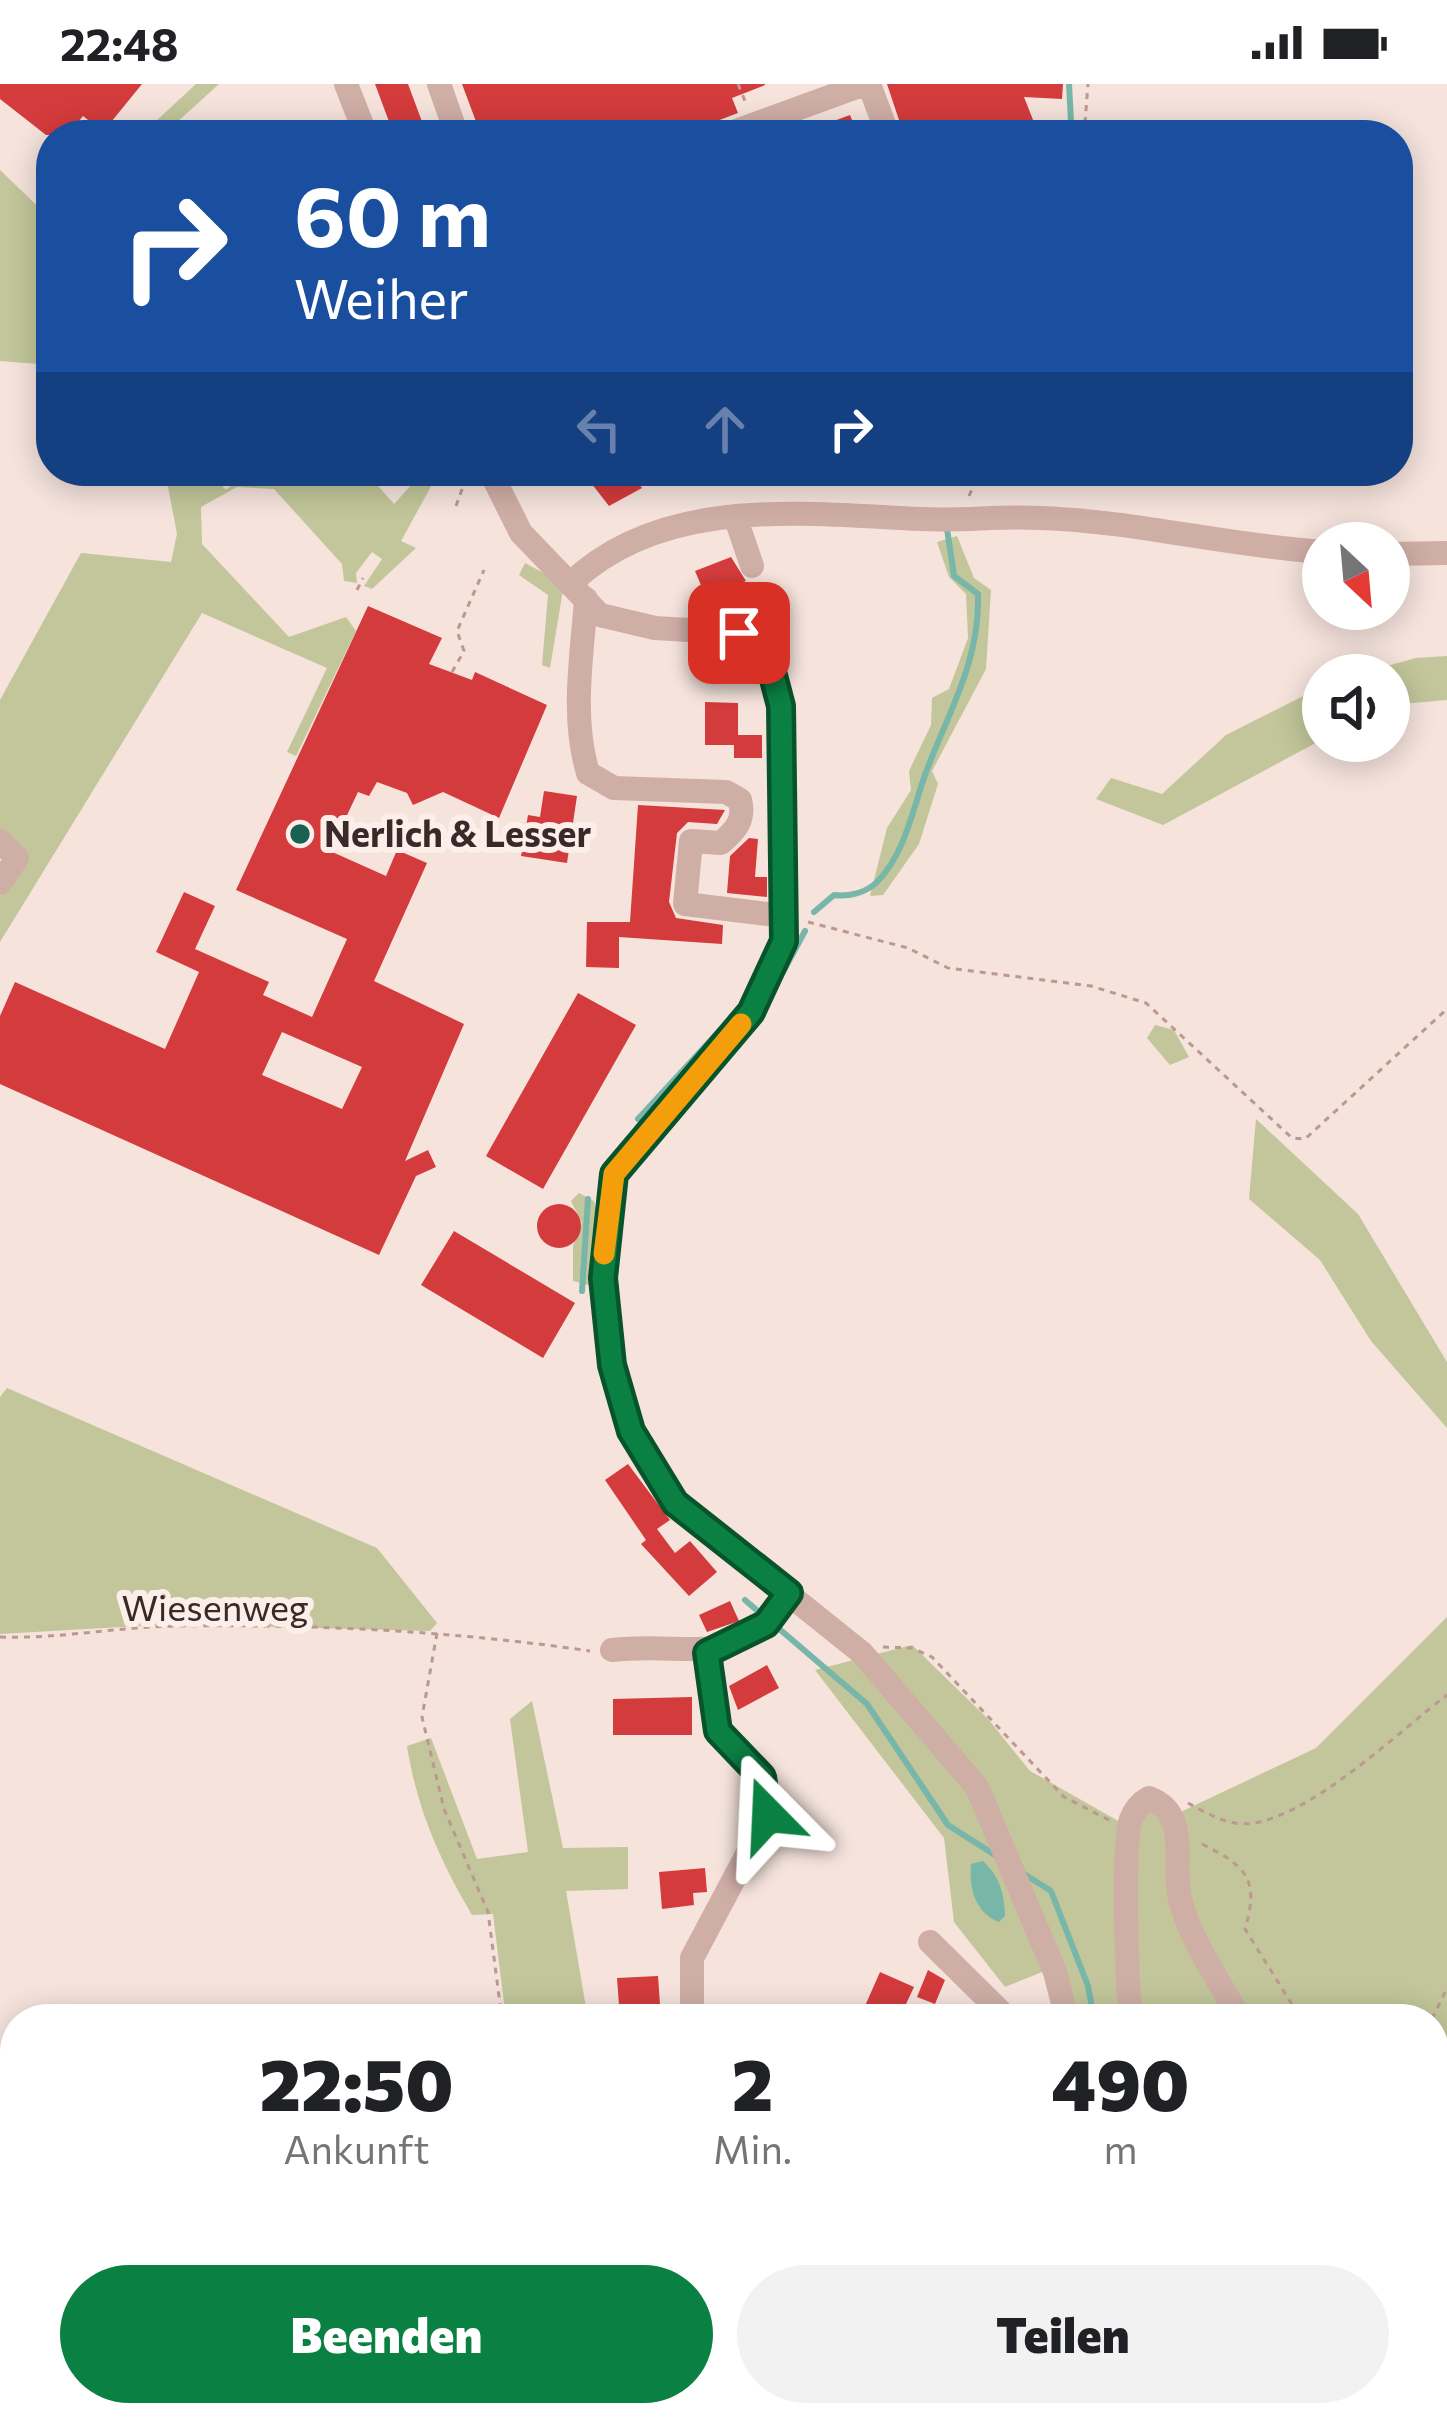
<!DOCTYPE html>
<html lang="de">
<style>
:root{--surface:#fff;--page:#f2f2f2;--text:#202124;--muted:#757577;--accent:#0b8043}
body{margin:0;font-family:Commissioner,sans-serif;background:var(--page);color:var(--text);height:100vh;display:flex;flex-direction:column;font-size:45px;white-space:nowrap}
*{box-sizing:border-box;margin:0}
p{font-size:39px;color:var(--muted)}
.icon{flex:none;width:66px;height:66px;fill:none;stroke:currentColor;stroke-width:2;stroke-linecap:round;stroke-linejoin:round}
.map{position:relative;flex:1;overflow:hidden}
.side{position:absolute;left:0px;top:1920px;width:1449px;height:423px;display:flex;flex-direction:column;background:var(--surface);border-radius:48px 48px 0 0;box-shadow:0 6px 30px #0003}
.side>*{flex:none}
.hud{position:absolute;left:36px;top:36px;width:1377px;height:366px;border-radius:48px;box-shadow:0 6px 30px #0003;background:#1a4fa0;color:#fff;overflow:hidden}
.needle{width:78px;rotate:154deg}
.controls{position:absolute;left:1302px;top:438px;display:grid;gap:24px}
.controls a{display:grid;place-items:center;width:108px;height:108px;border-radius:50%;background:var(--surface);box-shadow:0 6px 30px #0003;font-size:60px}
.pin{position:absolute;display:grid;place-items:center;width:102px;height:102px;color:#fff;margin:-51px;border-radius:24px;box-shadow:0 6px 18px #0006}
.me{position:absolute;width:132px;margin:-66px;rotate:339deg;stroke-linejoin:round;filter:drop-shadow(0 0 9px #0008)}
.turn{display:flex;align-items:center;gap:42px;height:252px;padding:0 60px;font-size:54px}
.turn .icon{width:156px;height:156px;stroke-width:2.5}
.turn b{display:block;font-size:84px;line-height:102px}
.lanes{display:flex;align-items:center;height:114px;padding:0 60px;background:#0003;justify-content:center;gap:60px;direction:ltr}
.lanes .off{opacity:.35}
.eta{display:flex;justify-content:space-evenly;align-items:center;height:204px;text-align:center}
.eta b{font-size:72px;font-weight:800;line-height:84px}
.primary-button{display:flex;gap:24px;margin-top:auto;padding:24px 60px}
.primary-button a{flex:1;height:138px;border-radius:72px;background:var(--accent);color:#fff;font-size:48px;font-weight:800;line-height:138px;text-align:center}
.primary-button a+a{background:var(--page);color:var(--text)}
.status{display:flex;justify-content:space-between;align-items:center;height:84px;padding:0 60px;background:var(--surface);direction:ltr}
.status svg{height:33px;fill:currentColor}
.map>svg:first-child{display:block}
</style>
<div class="status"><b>22:48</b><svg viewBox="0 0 49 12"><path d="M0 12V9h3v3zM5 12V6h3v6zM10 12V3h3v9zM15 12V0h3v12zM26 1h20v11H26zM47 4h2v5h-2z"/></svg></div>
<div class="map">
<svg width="1447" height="2341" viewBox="0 0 1447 2341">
<rect width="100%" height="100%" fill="#f5e3dc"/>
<path fill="#c2c69a" d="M196 0H219L163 51H141Z
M0 86 51 135V281L0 277Z
M165 387H208L226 406 248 387H365L394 420 424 387H459L456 398 434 397 401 457 416 464 372 505 364 502 382 475 372 468 356 489 357 499 344 497 342 480 274 405 237 403 201 423 202 460 289 553 346 533 356 547 296 672 287 668 327 584 202 529 0 858V812L28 770 0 752V616L81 469 171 478 177 450Z
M957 452 974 494 991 506 986 585 932 687 938 700 919 760 883 811 870 812 887 744 911 706 909 687 931 641 932 614 949 605 968 554 966 510 949 493 937 458Z
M525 479 564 500 550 584 542 581 548 511 519 491Z
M1447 572V616L1389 621V591H1354L1416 574Z
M1323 602V655L1163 741 1096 715 1111 694 1162 710 1226 651Z
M1155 941 1174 946 1189 973 1170 981 1147 954Z
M1256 1035 1358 1130 1447 1278V1344L1371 1257 1320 1176 1249 1115Z
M579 1109 594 1117 598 1132 592 1202 573 1197V1162L582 1139 571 1117Z
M7 1304 377 1464 437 1539 430 1547 173 1540 0 1550V1313Z
M1447 1533V2060L1434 2088V1935H1066L1052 1884 1005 1903 954 1838 944 1754 815 1586 912 1561 988 1635 1030 1687 1129 1743 1138 1719 1172 1732 1316 1664Z
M532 1617 563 1764 628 1763V1805L566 1807 588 1935H506L493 1830 472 1831C440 1777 417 1725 407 1662L431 1654 477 1775 528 1768 510 1635Z
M562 2328H667L655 2341H595Z
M831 2328H1263L1266 2341H838Z"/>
<path fill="#77b6a9" d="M983 1777C1000 1793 1004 1809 1005 1832L999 1838C975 1829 969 1804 971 1780Z"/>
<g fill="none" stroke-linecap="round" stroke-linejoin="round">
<path stroke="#77b6a9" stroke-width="6" d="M1069 0 1071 38
M814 828 834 811C848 813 866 809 877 798 905 770 913 724 926 688 949 627 980 577 978 510L954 492 947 445
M783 888 805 847
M638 1035 721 945
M582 1207 588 1115
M745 1516 760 1529
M770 1537 867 1620 948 1741 995 1771
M1021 1788 1051 1807 1088 1902 1094 1935
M1098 2341 1099 2328"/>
</g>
<path fill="#d43b3c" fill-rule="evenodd" d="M0 0H142L103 48 83 32 68 51H46L0 15Z
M375 0H408L427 51H394Z
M462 0H765V1L732 14 738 29 680 51H481Z
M887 0H1063L1062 15 1024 13 1039 51H904Z
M850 31 858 51H801V49Z
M599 387H618L623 394 630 389 642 404 609 422 588 395Z
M731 473 746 497 706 513 695 487Z
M368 522 442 554 429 580 472 596 475 588 547 621 499 734 443 708 413 721 407 709 377 698 369 712 358 708 330 767 386 792 397 766 427 779 374 897 464 940 405 1077 428 1066 436 1083 416 1092 379 1171 0 1000V932L15 898 165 965 199 888 156 868 184 808 215 822 195 865 269 898 263 911 312 933 347 855 236 806ZM282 948 362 983 342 1025 262 991Z
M705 618 738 619V651H762V674H734V661H705Z
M544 707 577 712 567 779 521 772 528 731 540 733Z
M638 721 725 726 717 740 688 738 677 749 669 818 676 834 723 841 722 860 619 853V884L586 883 587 838H630Z
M749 754 758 755 755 793H767V813L727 809 730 772Z
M578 909 636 941 543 1105 486 1072Z
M537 1142a22 22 0 1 1 44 0a22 22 0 1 1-44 0Z
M454 1147 575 1219 543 1274 421 1201Z
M628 1380 670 1436 657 1445 675 1469 690 1457 717 1488 689 1512 641 1460 646 1456 605 1396Z
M730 1517 739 1537 707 1548 699 1531Z
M767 1581 779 1604 738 1626 729 1602Z
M692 1613V1651H613V1615Z
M705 1784 707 1808 693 1809 694 1821 662 1825 659 1788Z
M928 1886 945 1896 935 1920 917 1913Z
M880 1888 914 1903 899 1935 865 1922Z
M658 1892 661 1935H620L617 1894Z
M15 2280V2341H0V2284Z"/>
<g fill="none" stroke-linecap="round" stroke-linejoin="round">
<path stroke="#bb9890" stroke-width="3" stroke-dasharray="6 6" stroke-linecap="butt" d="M738 0 747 22
M1084 51 1088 0
M969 412 980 387
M456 422 468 389
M357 506 363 494
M452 588 464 567 457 547 484 486
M808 838 908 864 948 884 1091 902 1146 919 1292 1054 1305 1055 1447 925
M437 1549 422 1633 444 1725 488 1828 502 1935
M0 1553C59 1555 116 1543 175 1542 313 1540 454 1547 590 1567
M883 1563 912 1564 932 1573 1064 1713 1111 1737
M1188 1719C1210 1731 1233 1745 1259 1738 1320 1724 1396 1650 1447 1611
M1202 1760C1246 1782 1260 1795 1245 1845L1301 1935
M1432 1935 1447 1904
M0 2100 15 2095
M1434 2262 1447 2250
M908 2328 914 2341
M1425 2328 1432 2341
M956 2341 959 2328"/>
<path stroke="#cfaea6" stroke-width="24" d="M346 0 366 51
M439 0 457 51
M869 0 888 51
M725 51 865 0
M490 387 521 449 600 531 655 544 739 549 771 584 781 623 784 857 751 928 614 1090 603 1194 612 1281 631 1347 675 1419 862 1569 977 1703 1055 1888 1067 1935
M735 432 752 482
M1389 470 1447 469
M571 499C663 411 804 430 921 435 961 437 1001 432 1040 434 1135 437 1228 462 1323 468
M586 515C582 573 571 632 588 689L614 704 726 708 740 716C745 736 736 746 721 759L691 757 685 820 783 832
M0 757 17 774 0 799
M612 1566C695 1557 731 1589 789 1509
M930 1858 1008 1935
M692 1935V1874L768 1731 762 1693 719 1647 707 1569
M1131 1935C1127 1904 1122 1758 1131 1735 1135 1725 1140 1719 1149 1714 1192 1730 1171 1781 1180 1815 1190 1856 1220 1898 1240 1935
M1447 2062 1440 2066 1436 2088 1447 2112
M1434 2208 1447 2216
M71 2328 73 2341"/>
</g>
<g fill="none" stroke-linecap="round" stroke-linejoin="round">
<defs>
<path id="route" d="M739 549 771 584 781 622 784 857 751 928 614 1090 603 1194 612 1281 631 1347 675 1419 789 1509 766 1540 707 1569 718 1647 762 1693 768 1731"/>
</defs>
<use href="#route" stroke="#07532c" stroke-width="30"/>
<use href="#route" stroke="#0b8043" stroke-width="21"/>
<path stroke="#f59e0b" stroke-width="21" d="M604 1170 614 1090 741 940"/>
</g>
<circle fill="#186153" stroke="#fceee9" stroke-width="4.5" cx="300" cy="750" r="12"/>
<g text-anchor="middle" stroke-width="12" stroke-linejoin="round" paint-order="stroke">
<g font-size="36" font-weight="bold" fill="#3a2928" stroke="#fceee9" text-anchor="start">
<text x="324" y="763">Nerlich &amp; Lesser</text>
</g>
<g font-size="36" fill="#3a2928" stroke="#fceee9">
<text x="215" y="1537">Wiesenweg</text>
</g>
</g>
</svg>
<div class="controls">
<a><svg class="needle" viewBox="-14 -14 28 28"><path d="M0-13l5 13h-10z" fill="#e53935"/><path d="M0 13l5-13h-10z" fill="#757577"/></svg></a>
<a><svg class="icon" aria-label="sound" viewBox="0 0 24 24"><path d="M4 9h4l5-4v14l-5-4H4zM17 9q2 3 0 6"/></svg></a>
</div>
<div class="pin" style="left:739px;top:549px;background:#d93025"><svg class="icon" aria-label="arrive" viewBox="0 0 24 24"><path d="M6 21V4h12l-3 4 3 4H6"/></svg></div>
<svg class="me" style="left:768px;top:1731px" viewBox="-20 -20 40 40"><path d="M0-17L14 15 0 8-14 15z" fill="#0b8043" stroke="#fff" stroke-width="4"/></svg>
<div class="hud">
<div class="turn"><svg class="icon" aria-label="right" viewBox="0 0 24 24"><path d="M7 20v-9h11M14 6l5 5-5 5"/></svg><div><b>60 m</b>Weiher</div></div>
<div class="lanes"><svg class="icon off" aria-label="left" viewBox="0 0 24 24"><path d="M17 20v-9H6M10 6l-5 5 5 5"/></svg><svg class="icon off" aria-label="ahead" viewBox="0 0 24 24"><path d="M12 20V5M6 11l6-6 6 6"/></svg><svg class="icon" aria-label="right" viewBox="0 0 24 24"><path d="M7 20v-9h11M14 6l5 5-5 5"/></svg></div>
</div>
<section class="side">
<div class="eta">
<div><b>22:50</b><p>Ankunft</p></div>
<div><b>2</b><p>Min.</p></div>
<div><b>490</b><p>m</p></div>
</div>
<div class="primary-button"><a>Beenden</a><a>Teilen</a></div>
</section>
</div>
